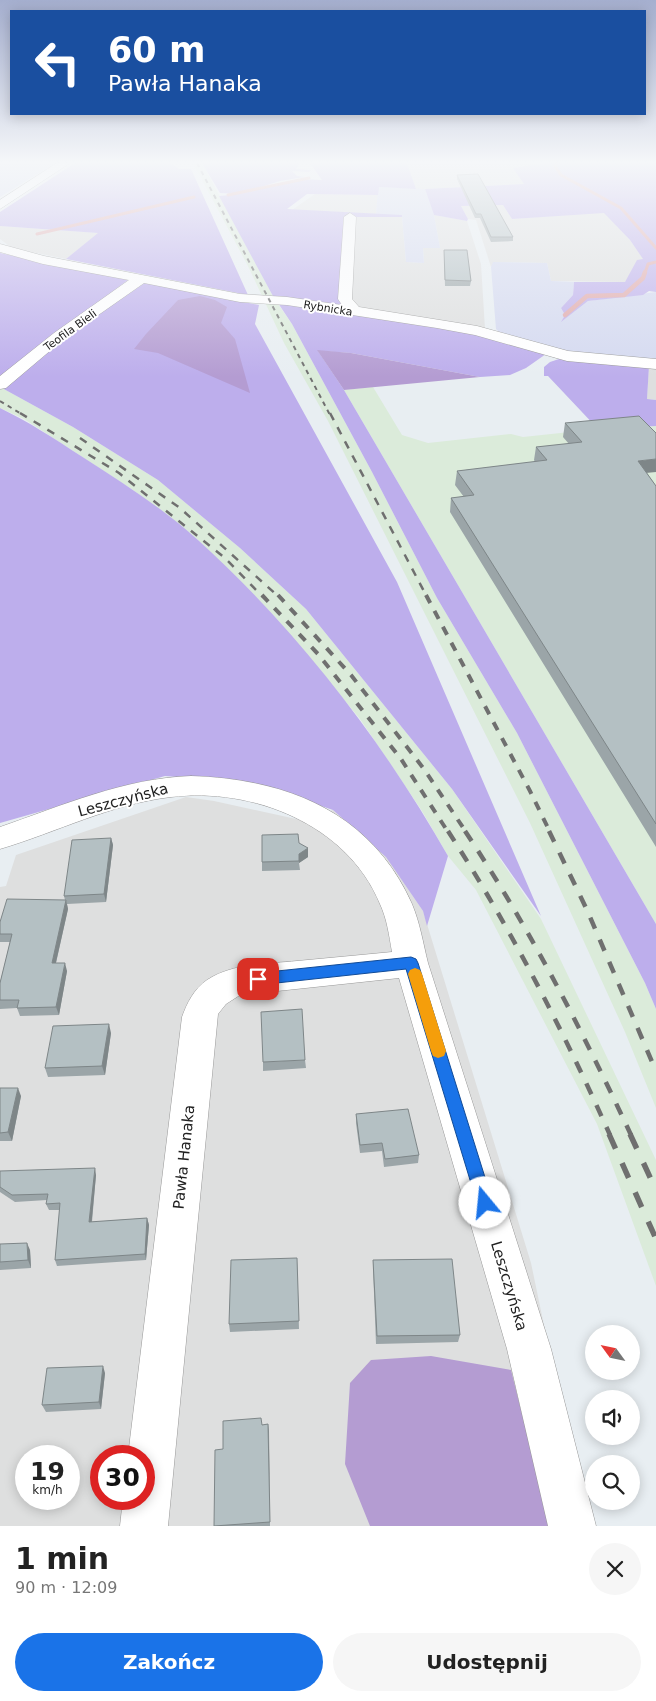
<!DOCTYPE html>
<html lang="pl">
<meta charset="utf-8">
<style>
:root{--surface:#fff;--page:#f6f6f6;--text:#222;--muted:#767676;--accent:#1a73e8}
body{margin:0;font-family:"DejaVu Sans",sans-serif;background:var(--page);color:var(--text);height:100vh;display:flex;flex-direction:column;font-size:19px;white-space:nowrap}
*{box-sizing:border-box;margin:0}
p{font-size:16px;color:var(--muted)}
.icon{flex:none;width:28px;height:28px;fill:none;stroke:currentColor;stroke-width:2;stroke-linecap:round;stroke-linejoin:round}
.map{position:relative;height:1526px;overflow:hidden}
.details{display:flex;flex-direction:column;background:var(--surface);flex:1}
.details>*{flex:none}
.hud{position:absolute;left:10px;top:10px;width:636px;height:105px;border-radius:0px;box-shadow:0 2px 12px #0003;background:#1a4fa0;color:#fff;overflow:hidden}
.needle{width:32px;rotate:303deg}
.buttons{position:absolute;left:585px;top:1325px;display:grid;gap:10px}
.buttons a{display:grid;place-items:center;width:55px;height:55px;border-radius:50%;background:var(--surface);box-shadow:0 2px 12px #0003;font-size:25px}
.speed{position:absolute;left:15px;top:1445px;display:flex;gap:10px;font-size:25px;font-weight:700;text-align:center}
.speed>*{display:grid;place-content:center;width:65px;height:65px;border-radius:50%;background:var(--surface);box-shadow:0 2px 12px #0003;line-height:1}
.speed small{font-size:12px;font-weight:400}
.speed .limit{border:8px solid #d22;background:#fff;color:#111}
.pin{position:absolute;display:grid;place-items:center;width:42px;height:42px;color:#fff;margin:-21px;border-radius:10px;box-shadow:0 2px 8px #0006}
.me{position:absolute;width:55px;margin:-28px;rotate:343deg;stroke-linejoin:round;filter:drop-shadow(0 0 4px #0008)}
.turn{display:flex;align-items:center;gap:18px;height:105px;padding:0 15px;font-size:22px}
.turn .icon{width:65px;height:65px;stroke-width:2.5}
.turn b{display:block;font-size:35px;line-height:42px}
.round{display:grid;place-items:center;flex:none;width:52px;height:52px;border-radius:26px;background:var(--page)}
.overview{display:flex;align-items:center;justify-content:space-between;height:85px;padding:0 15px}
h1{font-size:30px;font-weight:600;line-height:38px}
.cta{display:flex;gap:10px;margin-top:auto;padding:10px 15px}
.cta a{flex:1;height:58px;border-radius:30px;background:var(--accent);color:#fff;font-size:20px;font-weight:600;line-height:58px;text-align:center}
.cta a+a{background:var(--page);color:var(--text)}
.map>svg:first-child{display:block}
</style>
<div class="map">
<svg width="656" height="1526" viewBox="0 0 656 1526">
<rect width="100%" height="100%" fill="#e8eef2"/>
<path fill="#dedfdf" fill-rule="evenodd" d="M407 163H546V164L514 168 525 184 425 189H416Z
M315 194 378 195 376 214 292 210Z
M503 205 512 219 604 212 630 240 644 260 625 282 551 281 547 263 494 262 491 267 476 220 468 219 461 206Z
M434 215 467 221 481 264 485 329 349 308 350 217H402L406 262 424 263 423 248H440Z
M0 226 99 233 66 259 12 248 0 239Z
M649 366H656V400L647 399Z
M186 797 214 801 301 820 333 810 386 856 423 911 531 1263 586 1526H0V887L6 886 16 855ZM26 1456H69V1499H26ZM101 1456H144V1499H101Z"/>
<path fill="#dbebda" d="M193 163H202L274 298 292 324 372 472 437 598 517 733 645 983 656 1009V1108L625 1032 530 823 328 421 284 343 248 266Z
M373 387 402 435 428 443 511 434 523 437 598 429 656 426V924L344 390Z
M2 388 73 427 158 480 240 548 306 609 452 789 541 919 656 1160V1286L597 1124 476 890 448 856 422 811 360 719 276 618 197 539 133 490 24 419 0 408V390Z"/>
<path fill="#d4d9f0" d="M0 163H55L0 197Z
M378 187 425 189 434 215 440 248H423L424 263 406 262 402 216 376 215Z
M493 262 547 263 551 281 574 282 573 295 561 308 565 315 562 321 588 301 656 292V361L573 354 501 334 496 329 491 267Z"/>
<path fill="#bdaeec" d="M75 163H171L179 169H191L248 295 66 259 98 233 0 226V212Z
M202 163H300L296 169 311 170 309 172 292 171 297 176 304 177 280 181 239 194 220 193Z
M310 163H407L416 189 379 187 378 195 307 194 287 209 402 215V217H350L349 308 274 298 219 196C253 194 288 176 322 180Z
M546 163H656V292L649 291 643 295 588 301 561 322 565 315 561 308 573 295 574 282H625L637 260 643 259 630 240 604 213 512 219 503 205 461 206 468 219 467 221 434 215 425 189 524 184 513 168Z
M0 253 128 280 0 377Z
M146 282 259 305 255 324 397 582 541 916 452 789 306 609 240 548 158 480 73 427 2 388 58 342Z
M278 303 460 329 546 354 526 368 510 375 480 377 351 353 318 351 344 390 656 924V1009L645 983 517 733 437 598 372 472 292 324Z
M559 359 649 366 647 399 656 400V426L598 429 548 376H544V367L550 362Z
M0 408C29 422 55 439 81 456 121 482 163 508 198 540 297 630 382 740 448 856L427 926 423 911 386 857 333 810 254 783 165 776 0 823Z"/>
<path fill="#b49cd2" d="M200 296 215 300 227 307 221 323 235 339 250 393 158 353 134 349 146 334 178 300Z
M317 350 351 353 480 377 344 390Z
M431 1356 511 1370 550 1526H370L345 1464 350 1383 371 1360Z"/>
<g fill="none" stroke-linecap="round" stroke-linejoin="round">
<path stroke="#e0a8aa" stroke-width="3" d="M556 163 555 166 561 175 621 208 656 248
M228 195 309 178
M37 234 194 197
M645 273 648 264 656 262"/>
<path stroke="#e0a8aa" stroke-width="4.5" d="M565 315 587 296 624 295 643 278 645 272"/>
<defs>
<path id="minor" d="M57 163H70L0 209V200Z
M350 213 356 217 352 299 359 307 477 326 568 351 656 359V369L567 361 475 335 437 328 287 305 240 302 144 283 64 339 6 388 0 389V376L54 333 129 280 43 264 0 252V244L44 256 240 294 287 297 342 305 338 299 344 217Z
M191 776C287 779 371 812 412 904 420 923 423 943 428 963L551 1349 596 1526H548L507 1349 399 978 240 995 226 1004 218 1014 168 1526H120L123 1499H144V1456H128L182 1017C187 1003 194 989 207 980 233 963 268 964 297 961 329 958 361 955 392 952 389 935 387 919 380 904 347 824 252 787 171 797 111 804 57 832 0 849V827C61 806 125 778 191 776Z"/>
</defs>
<use href="#minor" stroke="#989898" stroke-width="1"/>
<use href="#minor" fill="#fff" fill-rule="evenodd"/>
<path stroke="#6f6f6f" stroke-width="2" stroke-dasharray="4.5 4.5" stroke-linecap="butt" d="M197 163 330 415
M0 401 23 415"/>
<path stroke="#6f6f6f" stroke-width="2.5" stroke-dasharray="8 8" stroke-linecap="butt" d="M20 413 119 473 225 558 263 597
M330 413 427 597
M80 438 180 508 279 597"/>
<path stroke="#6f6f6f" stroke-width="4" stroke-dasharray="9 9" stroke-linecap="butt" d="M262 595 318 654 401 759 448 832
M278 595 351 675 424 769 466 832
M426 595 530 791 550 832"/>
<path stroke="#6f6f6f" stroke-width="4.5" stroke-dasharray="12 12" stroke-linecap="butt" d="M448 831C510 927 563 1030 610 1135
M465 831C529 927 582 1030 631 1135
M549 831 587 910 656 1071"/>
<path stroke="#6f6f6f" stroke-width="5.5" stroke-dasharray="16 16" stroke-linecap="butt" d="M609 1134 656 1239
M630 1134 656 1190"/>
</g>
<path fill="#9ba5a8" d="M457 175 513 237V241L491 242 480 218H475L457 179Z
M444 250 471 281 470 286H445Z
M565 423 647 473 656 486V847L450 512 451 498 464 497 455 485 457 471 535 462 534 460 536 447 569 444 563 437Z
M111 838 113 845 106 902 67 904 68 909 56 963 67 971 59 1015 20 1016 17 1008 0 1009V983L10 942H0V922L65 900 64 896Z
M299 843 308 857 299 863 300 870 262 871V862Z
M111 1033 105 1075 48 1077 45 1068Z
M305 1060 306 1068 263 1071V1062Z
M0 1088 21 1096 12 1141H0Z
M356 1114 419 1155 418 1163 384 1167 382 1151 360 1153 356 1123Z
M0 1171 96 1175 92 1222 147 1218 149 1225 146 1260 57 1266 55 1260 60 1210H49L46 1204 47 1200 15 1202 0 1192Z
M0 1244 30 1250 31 1268 0 1270Z
M297 1258 299 1329 230 1332 229 1324Z
M373 1260 460 1335 458 1342 376 1344 373 1268Z
M105 1373 101 1409 46 1412 42 1405Z
M268 1424 270 1526H214L223 1449 262 1425Z"/>
<path fill="#7e8688" d="M656 459V472L635 474 638 461Z
M111 838 113 845 106 902 104 894Z
M308 848V857L299 863V854Z
M66 900 68 909 54 971 52 963Z
M65 963 67 971 59 1015 56 1007Z
M109 1024 111 1033 105 1075 102 1066Z
M18 1088 21 1096 12 1141 8 1132Z
M95 1168 96 1175 91 1228 89 1222Z
M147 1218 149 1225 146 1260 145 1254Z
M27 1243 30 1250 31 1268 28 1260Z
M103 1366 105 1373 101 1409 99 1402Z
M268 1424 269 1431 270 1526V1522Z"/>
<path fill="#b4c0c3" stroke="#7e8688" d="M478 174 513 237H491L481 214H476L457 175Z
M444 250H467L471 281 445 280Z
M639 416 656 433V459L638 461 656 486V824L451 498 474 495 457 471 547 460 536 447 582 442 565 423Z
M298 834 299 843 308 848 299 854V861L262 862V835Z
M111 838 104 894 64 896 72 840Z
M7 899 66 900 52 963H65L56 1007 17 1008 19 1000H0V983L12 934H0V922Z
M302 1009 305 1060 263 1062 261 1012Z
M109 1024 102 1066 45 1068 53 1026Z
M0 1088H18L8 1132 0 1133Z
M408 1109 419 1155 385 1159 382 1143 360 1145 356 1114Z
M95 1168 89 1222 147 1218 145 1254 55 1260 60 1203 46 1204 48 1194 12 1195 0 1187V1171Z
M27 1243 28 1260 0 1262V1244Z
M297 1258 299 1321 229 1324 231 1260Z
M452 1259 460 1335 377 1336 373 1260Z
M103 1366 99 1402 42 1405 47 1368Z
M261 1418 262 1425 268 1424 270 1522 214 1526 215 1450 223 1449V1421Z"/>
<linearGradient id="sky" x2="0" y2="1"><stop stop-color="#a5afcf"/><stop offset="0.43" stop-color="#f5f7f9"/><stop offset="1" stop-color="#f5f7f9" stop-opacity="0"/></linearGradient>
<rect width="656" height="377" fill="url(#sky)"/>
<path fill="#1a73e8" stroke="#114b97" d="M411 957 416 959 418 963 493 1203 491 1209 485 1211 479 1209 477 1203 406 969 258 985 253 983 251 979 253 975 258 973Z"/>
<path fill="#f59e0b" d="M415 968 420 970 422 974 446 1051 444 1056 438 1058 433 1056 431 1051 408 974 410 970Z"/>
<g text-anchor="middle" stroke-width="4" stroke-linejoin="round" paint-order="stroke">
<g font-size="11" fill="#212121" stroke="#fff">
<text transform="translate(328 308) rotate(9)" y="4">Rybnicka</text>
<text transform="translate(70 330) rotate(-36)" y="4">Teofila Bieli</text>
</g>
<g font-size="15" fill="#212121" stroke="#fff">
<text transform="translate(123 800) rotate(-15)" y="5">Leszczyńska</text>
<text transform="translate(184 1157) rotate(-84)" y="5">Pawła Hanaka</text>
<text transform="translate(509 1286) rotate(73)" y="5">Leszczyńska</text>
</g>
</g>
</svg>
<div class="buttons">
<a><svg class="needle" viewBox="-14 -14 28 28"><path d="M0-13l5 13h-10z" fill="#e53935"/><path d="M0 13l5-13h-10z" fill="#767676"/></svg></a>
<a><svg class="icon" aria-label="sound" viewBox="0 0 24 24"><path d="M4 9h4l5-4v14l-5-4H4zM17 9q2 3 0 6"/></svg></a>
<a><svg class="icon" aria-label="search" viewBox="0 0 24 24"><circle cx="10" cy="10" r="6"/><path d="M15 15l6 6"/></svg></a>
</div>
<div class="speed"><div>19<small>km/h</small></div><div class="limit">30</div></div>
<div class="pin" style="left:258px;top:979px;background:#d93025"><svg class="icon" aria-label="arrive" viewBox="0 0 24 24"><path d="M6 21V4h12l-3 4 3 4H6"/></svg></div>
<svg class="me" style="left:485px;top:1203px" viewBox="-20 -20 40 40"><circle r="19" fill="#fff"/><path d="M0-13L10 11 0 6-10 11z" fill="#1a73e8"/></svg>
<div class="hud">
<div class="turn"><svg class="icon" aria-label="left" viewBox="0 0 24 24"><path d="M17 20v-9H6M10 6l-5 5 5 5"/></svg><div><b>60 m</b>Pawła Hanaka</div></div>
</div>
</div>
<section class="details">
<div class="overview"><div><h1>1 min</h1><p>90 m · 12:09</p></div><a class="round"><svg class="icon" aria-label="close" viewBox="0 0 24 24"><path d="M6 6l12 12M18 6L6 18"/></svg></a></div>
<div class="cta"><a>Zakończ</a><a>Udostępnij</a></div>
</section>
